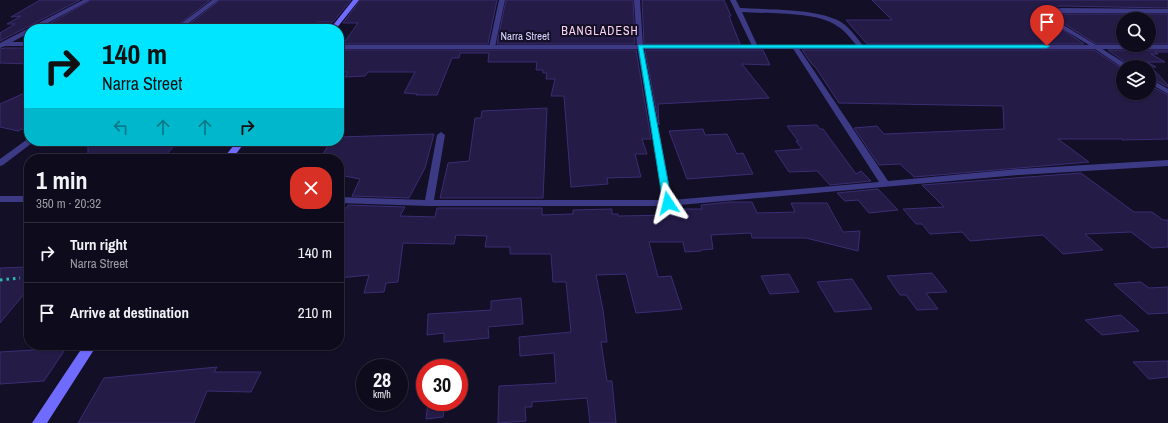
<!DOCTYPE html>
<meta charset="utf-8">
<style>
:root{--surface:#0e0b1c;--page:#1c1929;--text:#f1f3f6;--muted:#9b9ba3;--line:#2e2b3b}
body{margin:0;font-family:"Archivo Narrow",sans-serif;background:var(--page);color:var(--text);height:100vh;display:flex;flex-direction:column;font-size:15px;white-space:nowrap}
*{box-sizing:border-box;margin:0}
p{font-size:13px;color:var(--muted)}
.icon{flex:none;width:22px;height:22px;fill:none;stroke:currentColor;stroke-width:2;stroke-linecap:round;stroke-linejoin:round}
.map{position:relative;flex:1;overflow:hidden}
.panel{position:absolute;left:24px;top:154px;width:320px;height:196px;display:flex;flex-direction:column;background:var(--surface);border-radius:16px;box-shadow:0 1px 3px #0004,0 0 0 1px var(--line)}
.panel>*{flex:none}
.top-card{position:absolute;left:24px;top:24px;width:320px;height:122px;border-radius:16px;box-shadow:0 1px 3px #0004,0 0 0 1px var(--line);background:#00e5ff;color:#111;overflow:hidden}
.buttons{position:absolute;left:1116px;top:12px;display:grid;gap:8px}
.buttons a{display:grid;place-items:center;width:40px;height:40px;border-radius:50%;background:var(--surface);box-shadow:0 1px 3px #0004,0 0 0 1px var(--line);font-size:20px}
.speed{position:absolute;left:356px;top:359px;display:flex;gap:8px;font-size:20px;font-weight:700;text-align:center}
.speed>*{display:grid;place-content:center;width:52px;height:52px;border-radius:50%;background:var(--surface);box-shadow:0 1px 3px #0004,0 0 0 1px var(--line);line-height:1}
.speed small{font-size:10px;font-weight:400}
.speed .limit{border:6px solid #d22;background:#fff;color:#111}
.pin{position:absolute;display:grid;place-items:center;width:34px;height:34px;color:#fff;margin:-41px -17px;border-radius:50% 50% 50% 0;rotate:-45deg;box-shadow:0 0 4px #0007}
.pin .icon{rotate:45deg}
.me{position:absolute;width:44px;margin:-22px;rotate:350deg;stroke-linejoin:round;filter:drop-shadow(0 0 3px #0008)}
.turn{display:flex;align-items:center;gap:14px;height:84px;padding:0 12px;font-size:18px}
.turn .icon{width:52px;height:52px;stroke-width:2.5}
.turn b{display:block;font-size:28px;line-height:34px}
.lanes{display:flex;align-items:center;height:38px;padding:0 12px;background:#0003;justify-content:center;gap:20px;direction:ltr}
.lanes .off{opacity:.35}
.round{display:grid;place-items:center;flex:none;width:42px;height:42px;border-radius:16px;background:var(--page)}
.head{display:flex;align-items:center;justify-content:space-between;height:68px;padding:0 12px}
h1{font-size:24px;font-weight:800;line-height:30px}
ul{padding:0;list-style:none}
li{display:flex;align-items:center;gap:12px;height:60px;padding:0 12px;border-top:1px solid var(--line)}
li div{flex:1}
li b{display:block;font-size:15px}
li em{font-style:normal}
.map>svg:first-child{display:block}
</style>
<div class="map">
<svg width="1168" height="423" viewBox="0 0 1168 423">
<rect width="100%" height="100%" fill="#130f26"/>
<path fill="#241b47" stroke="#3b2d73" d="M40 0H80L0 41V33L15 24H7L21 16 11 17Z
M91 0H210L173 29H40Z
M220 0H351L333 22H318L312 29H183Z
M360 0H497L488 44H343L358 23H343Z
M506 0H633L635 44H497Z
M642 0H724L731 16H729L740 44H644Z
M872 0H1168V8L1062 6 1044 9 1041 15 1084 44H867L846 20H892Z
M1053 14H1168V44H1149V19H1123V44H1096L1066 25Z
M5 48H29V64L0 63V49Z
M339 50H636L651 139H642L647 154H635L641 177 607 178 608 184 571 187 564 96H551L555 79H546L547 73H543V70H536L537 62H488L489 53H460L459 58H452L437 95H416L417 94 404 93 415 72H368L365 76 345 77 348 72H339Z
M645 50H763L770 65 742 64 769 98 658 104 659 125Z
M802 50H1094L1123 69V93H1149V85L1168 95V139L1122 140V139H1058L1089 162 914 177 900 164 879 165 854 128 877 126 884 134 1004 129 1003 106 839 103 816 68 811 63Z
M1108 50H1168V52H1155L1158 54H1151L1165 62H1147L1156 67H1151L1168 85V87L1149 77V67H1132Z
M29 91V126L18 131 0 127V104Z
M547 108 543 198H440L448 163 469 161 475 118H481L482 111Z
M817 125 820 129H823L856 174 861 171 871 181 830 185 817 171 789 172 775 151 802 149 796 141H798L787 126Z
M703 129 705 135 727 134 737 154 743 153 753 174 687 179 669 131Z
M434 134 425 168 409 198 352 196 360 179 339 175V159H320L331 141H339V137Z
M88 141H179L162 159H88Z
M1081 173 1134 212H1152L1163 220H1168V247L1152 248 1131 232 1085 234 1103 250 1063 254 1043 235 970 241 962 232 930 234 922 224H916L903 209 944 207 922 185Z
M878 189 898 210 869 213 858 200 845 201 837 193Z
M730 202H752L757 213 795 212 791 203H827L843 232 860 231 858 251 806 238H752L751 233 711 235 713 249 701 250V251L685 252 683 242H649L658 277 671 276 682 309 663 311 636 313 626 274 596 275 603 310 607 342H601L607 381H612L616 423H590L587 398 532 402V407H525L526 421 498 423 499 386 556 383 554 353 520 356 519 337 571 332 566 282H553L551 254H510V247H485L487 236 456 235 454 244 403 243 398 282 386 283 384 292 364 293 369 275 339 278V207L347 208 348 205 405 207 400 216 435 217 437 208H542V215L573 214V210L612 209V214H618V216L674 215 672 209H702L701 205Z
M29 267V288L0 323V268Z
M932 273 947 292 926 293 938 309 917 310 906 295H900L887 276Z
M789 274 799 292 770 294 761 276Z
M852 279 872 309 835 312 817 282Z
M1141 282 1149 288 1168 287V313L1148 314 1114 284Z
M521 298 523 324 488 327 489 338 444 342V333L427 335 428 314 491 310V301Z
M1121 315 1139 331 1102 335 1085 320Z
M66 348 44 381 0 384V352Z
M1168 361V377L1149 379 1133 362Z
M217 367 214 372H261L251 392 207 391 194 423H78L104 378Z
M428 402H445L443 417 426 419Z"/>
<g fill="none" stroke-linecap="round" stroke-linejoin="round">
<path stroke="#2fb8b0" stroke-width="3" stroke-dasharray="2.5 4" stroke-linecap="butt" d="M0 280 20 278"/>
<path fill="#3d3a85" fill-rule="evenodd" d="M730 0H736L740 8C768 10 817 8 841 22 850 28 858 39 864 47L859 48C852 41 846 31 837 26 816 11 767 14 742 12L758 47 753 48Z
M1062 8 1168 9V13H1049L1065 26 1096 45V47L1094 48 1061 28 1042 14 1045 10Z"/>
<path fill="#3d3a85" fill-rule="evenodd" d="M83 0H90L37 29H29V33L12 42H29V46H5L0 48V43Z
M212 0H219L181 29H174Z
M499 0H505L495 47 492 49 489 47Z
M634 0H640L643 46 672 200 879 182 792 47 795 45 798 47 888 181 1019 169 1168 160V166L1019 175 668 206H429L339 203V197L425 200 437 135 441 132 445 135 434 200H663L637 46Z
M1092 45H1096L1131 67 1123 68 1092 47Z
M1149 78 1168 89V94L1149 83Z
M29 138V141H33L32 143 3 165 0 166V159Z
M0 196H29V202H0Z"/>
<path fill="#3d3a85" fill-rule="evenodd" d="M339 45H1168V49H339Z"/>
<path fill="#6f6bff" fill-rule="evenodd" d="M353 0H359L336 29H330Z
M237 141H246L232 159H223Z
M84 345H97L47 423H32Z"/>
</g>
<path fill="#00e5ff" stroke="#0095a6" d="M638 45H1047L1050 46 1047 48H643L672 203 668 205 663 203Z"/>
<g text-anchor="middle" stroke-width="4" stroke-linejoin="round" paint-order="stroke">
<g font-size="11" fill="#d9d4ff" stroke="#130f26">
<text x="525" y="40">Narra Street</text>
</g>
<g font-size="12" letter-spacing="1" fill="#ffd6f0" stroke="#130f26">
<text x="600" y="35">BANGLADESH</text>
</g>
</g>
</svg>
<div class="buttons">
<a><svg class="icon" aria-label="search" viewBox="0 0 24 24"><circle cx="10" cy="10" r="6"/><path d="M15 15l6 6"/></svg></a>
<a><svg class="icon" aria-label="layers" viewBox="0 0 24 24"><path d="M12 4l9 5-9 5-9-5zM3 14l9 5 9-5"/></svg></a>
</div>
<div class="speed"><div>28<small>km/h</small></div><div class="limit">30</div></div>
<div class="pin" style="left:1047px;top:46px;background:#d93025"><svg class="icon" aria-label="arrive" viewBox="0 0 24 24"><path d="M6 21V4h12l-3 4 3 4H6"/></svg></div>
<svg class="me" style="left:668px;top:203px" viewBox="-20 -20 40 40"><path d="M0-17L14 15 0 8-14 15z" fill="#00e5ff" stroke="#fff" stroke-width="4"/></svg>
<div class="top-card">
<div class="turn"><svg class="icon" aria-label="right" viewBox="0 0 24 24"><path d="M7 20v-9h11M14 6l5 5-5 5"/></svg><div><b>140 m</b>Narra Street</div></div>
<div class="lanes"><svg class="icon off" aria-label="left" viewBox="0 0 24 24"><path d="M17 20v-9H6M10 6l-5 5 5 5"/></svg><svg class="icon off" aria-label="ahead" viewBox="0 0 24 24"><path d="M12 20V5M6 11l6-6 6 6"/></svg><svg class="icon off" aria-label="ahead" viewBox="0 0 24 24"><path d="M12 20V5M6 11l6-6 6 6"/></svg><svg class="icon" aria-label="right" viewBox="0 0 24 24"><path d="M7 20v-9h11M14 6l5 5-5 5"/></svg></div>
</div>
<section class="panel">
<div class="head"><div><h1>1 min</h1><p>350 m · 20:32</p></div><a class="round" style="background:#d93025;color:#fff"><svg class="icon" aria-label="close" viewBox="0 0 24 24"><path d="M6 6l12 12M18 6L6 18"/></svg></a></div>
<ul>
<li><svg class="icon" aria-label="right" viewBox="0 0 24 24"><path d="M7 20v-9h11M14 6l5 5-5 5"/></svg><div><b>Turn right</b><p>Narra Street</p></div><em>140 m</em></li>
<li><svg class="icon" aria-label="arrive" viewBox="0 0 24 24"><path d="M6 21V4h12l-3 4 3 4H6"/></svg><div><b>Arrive at destination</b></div><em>210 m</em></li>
</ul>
</section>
</div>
